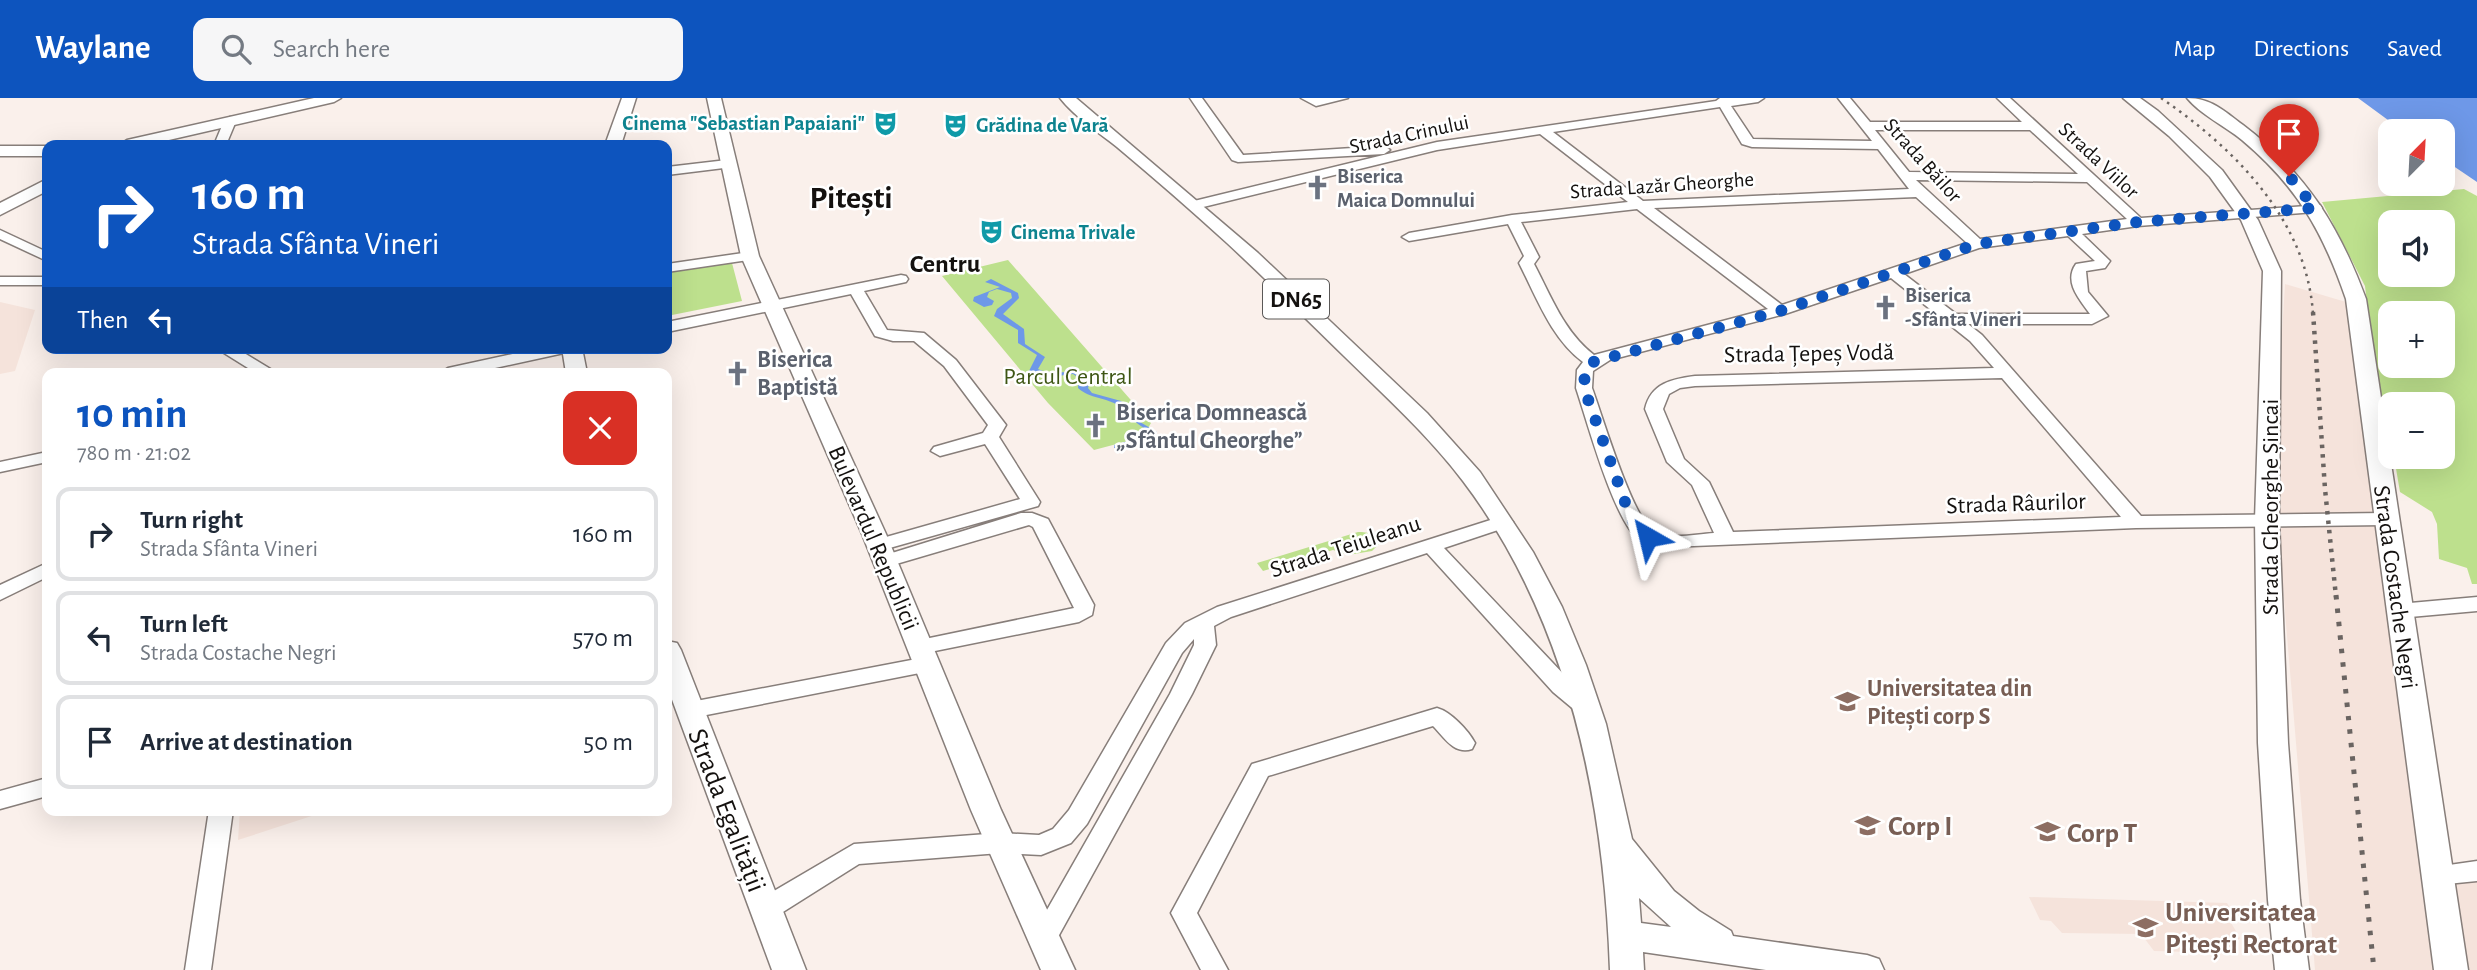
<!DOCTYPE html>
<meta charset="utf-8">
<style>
:root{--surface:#fff;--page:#f6f6f7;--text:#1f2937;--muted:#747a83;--line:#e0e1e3;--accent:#0d54be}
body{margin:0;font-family:"Alegreya Sans",sans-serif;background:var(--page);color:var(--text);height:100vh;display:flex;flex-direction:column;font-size:26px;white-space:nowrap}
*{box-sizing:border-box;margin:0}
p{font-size:23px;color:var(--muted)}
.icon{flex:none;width:38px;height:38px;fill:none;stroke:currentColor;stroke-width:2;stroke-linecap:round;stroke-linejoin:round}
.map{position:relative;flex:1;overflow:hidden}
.drawer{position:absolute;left:42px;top:270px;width:630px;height:448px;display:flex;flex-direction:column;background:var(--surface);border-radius:14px;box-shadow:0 7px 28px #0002}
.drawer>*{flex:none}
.hud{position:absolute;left:42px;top:42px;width:630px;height:214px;border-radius:14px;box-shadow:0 7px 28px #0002;background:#0d54be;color:#fff;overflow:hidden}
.needle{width:46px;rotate:24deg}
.buttons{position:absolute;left:2378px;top:21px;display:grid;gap:14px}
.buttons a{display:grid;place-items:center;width:77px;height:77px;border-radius:14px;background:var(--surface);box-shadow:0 7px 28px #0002;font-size:35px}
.pin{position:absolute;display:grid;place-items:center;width:60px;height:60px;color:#fff;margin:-72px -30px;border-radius:50% 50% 50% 0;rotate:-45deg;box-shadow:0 0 7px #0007}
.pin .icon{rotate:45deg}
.me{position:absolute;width:77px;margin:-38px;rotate:323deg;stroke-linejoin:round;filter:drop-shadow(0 0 5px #0008)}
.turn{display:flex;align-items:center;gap:24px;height:147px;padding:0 35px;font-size:32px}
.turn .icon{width:91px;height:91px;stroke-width:2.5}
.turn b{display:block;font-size:49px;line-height:60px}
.then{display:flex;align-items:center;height:66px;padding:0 35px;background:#0003;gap:14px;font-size:26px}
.round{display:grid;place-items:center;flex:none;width:74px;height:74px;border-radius:14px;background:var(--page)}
.summary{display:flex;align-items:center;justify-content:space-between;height:119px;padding:0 35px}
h1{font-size:42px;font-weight:700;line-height:52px;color:var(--accent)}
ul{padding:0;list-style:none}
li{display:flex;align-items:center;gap:21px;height:94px;margin:0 14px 10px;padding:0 21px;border:4px solid var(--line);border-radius:14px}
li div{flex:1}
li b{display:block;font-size:26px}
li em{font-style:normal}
header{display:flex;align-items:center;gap:42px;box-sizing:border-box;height:98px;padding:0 35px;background:var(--accent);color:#fff}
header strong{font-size:33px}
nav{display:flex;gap:38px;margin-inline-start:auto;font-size:24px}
.search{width:490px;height:63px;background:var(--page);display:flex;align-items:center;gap:18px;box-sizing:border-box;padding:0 24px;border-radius:14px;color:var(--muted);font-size:26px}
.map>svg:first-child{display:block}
</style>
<header>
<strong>Waylane</strong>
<div class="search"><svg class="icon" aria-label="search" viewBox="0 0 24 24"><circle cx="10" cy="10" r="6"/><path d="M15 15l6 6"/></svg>Search here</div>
<nav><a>Map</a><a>Directions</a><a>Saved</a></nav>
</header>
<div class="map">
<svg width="2477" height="872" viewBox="0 0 2477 872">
<rect width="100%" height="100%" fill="#faf0eb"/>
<path fill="#f5e3db" d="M2285 186 2346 204 2425 778 2477 777V872H2315L2278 430 2279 287Z
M0 204 35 212 15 273 0 276Z
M240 712H330L238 742Z
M2029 799 2227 805 2238 823H2230L2240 840 2229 855 2154 853 2141 836 2062 835 2051 823 2040 822Z"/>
<path fill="#bde08d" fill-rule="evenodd" d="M2464 91 2477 98V486H2472L2467 470 2439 461 2437 426 2432 414 2400 394 2394 359H2443V306H2390V346L2380 315 2365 188 2322 104ZM2390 124H2443V177H2390ZM2390 215H2443V268H2390Z
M1008 162 1151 325 1143 339 1094 352 1048 305 942 178Z
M732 165 742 203 667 218V175Z
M1358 434C1369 434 1375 436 1381 444L1372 453 1348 457 1333 452 1263 473 1257 465Z"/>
<path fill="#6e98e8" d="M2358 0H2477V84L2443 61V33H2403Z
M991 181 1018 195 1019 200 1003 216 1024 231 1025 246 1045 259 1038 271C1051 278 1072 271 1088 276L1091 281 1088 290 1092 295 1121 303 1140 324 1157 334 1149 341 1114 350V347L1143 339 1144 330C1133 324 1129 315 1119 308 1106 299 1090 301 1078 290L1079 280 1073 276C1058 277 1042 284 1029 273L1037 257 1018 245V232L994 218 997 211 1012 200 1011 195 997 191 989 194 987 199 994 203 992 207 984 209 973 203 974 199 1000 189 985 184Z"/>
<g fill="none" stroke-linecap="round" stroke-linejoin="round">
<defs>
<path id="minor" d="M1190 0H1202L1243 57 1384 48 1390 52 1384 56 1238 64 1232 62Z
M1301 0H1348L1316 8Z
M1720 0H1764L1758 4 1731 8 1753 41 1872 43 1838 0H1850L1870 24H2022L1997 0H2010L2141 120 2320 107 2322 110 2315 114 2138 128 2082 136 2110 163 2105 170 2086 173 2088 194 2108 218 2092 226H1968L1982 237 2141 418 2385 415 2394 421 2385 427 2136 430 1669 449C1661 448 1649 447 1642 444 1615 429 1587 322 1576 290L1577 272 1583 264C1551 240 1537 200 1519 165L1524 158 1508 126 1409 143 1402 139 1409 135 1512 117 1628 104 1540 36 1437 52 1195 111 1188 107 1190 104 1437 44 1716 3ZM1720 9 1742 46 1752 49 1878 51 1909 91 1643 103 1553 34ZM1875 32H2030L2078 76 1909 74ZM1916 82 2087 84 2127 121 1980 141ZM1916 99 1967 145 1782 207 1654 110ZM1637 111 1768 211 1594 257C1564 234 1551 198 1534 166L1539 159 1521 124ZM2068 138 2095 163 2076 166C2063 184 2080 202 2090 216H1956L1904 176 1979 150ZM1891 180 1970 243 1994 270 1695 278C1672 281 1651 285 1645 311L1667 364 1692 387 1714 435C1698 436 1669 442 1654 434 1633 422 1602 317 1592 290L1593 273 1610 262 1785 216ZM2002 280 2121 419 1733 434 1709 384 1684 361 1663 311 1669 296 1680 290 1695 288Z
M230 19 236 23 226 47H214L224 23Z
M727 62 732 63V69L667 77V69Z
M0 132 47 154V163L0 141Z
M750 154 757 158 755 161 667 174V166Z
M901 177 906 178 908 181 906 184 864 193 887 232 924 235 956 262 1006 327 999 339 1040 404 1038 408 879 453 872 451 869 447 872 443 1020 401 985 346 940 358 931 353 934 349 983 335 988 327 944 268 914 243H893L875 238 851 196 667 234V224Z
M0 179H47V187H0Z
M216 250H236L277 275H256Z
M540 250H572L564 255 472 275H440L448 270Z
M47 354V364L0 374V364Z
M1021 415H1032L1048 421 1094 507 1092 517 1079 524 920 556 913 554 909 549 913 544 920 542 1074 510 1033 429 1029 427 886 469 879 467 876 463 879 459Z
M1503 418 1513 424 1510 428 1444 450 1569 582 1596 608 1593 614 1585 616 1577 614 1553 594 1427 455 1231 519 1214 528 1216 547 1192 596 1053 848 1044 851 1035 848 1031 840 1170 596 1194 547V541L1182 555 1087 726 1071 745 1041 757 1000 755 859 766 775 819 766 822 757 819 753 811 757 803 854 746 1000 735 1039 737 1053 731 1069 712 1166 545 1185 525 1217 509Z
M47 465V479L0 502V487Z
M2477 499V513L2399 520 2392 518 2389 513 2392 508 2399 506Z
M927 559 935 562 938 567 935 572 691 620 683 618 680 612 683 606 691 604Z
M1437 610C1451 614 1468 632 1475 645L1472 651C1454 657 1444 639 1433 628L1268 678 1197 815 1228 872H1201L1171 815 1252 666Z
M47 680V698L0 711V693Z
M209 712H233L211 872H185Z
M2477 763V783L2437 787 2428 784 2424 777 2428 770Z"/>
<path id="major" d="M314 0H341L334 4 147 47H119L127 42Z
M622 0H636L621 47H605Z
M707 0H721L759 158 886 436 1001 712 1075 872H1041L971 712 862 436 741 158Z
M1060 0H1076L1258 155 1427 315 1480 374 1533 454 1562 509 1586 567 1606 626 1632 741 1674 793 1699 813 1731 833 1733 838 1867 857 1879 861 1884 872H1766L1643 854 1644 872H1610C1604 701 1569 523 1463 383 1428 337 1385 298 1344 258 1305 220 1267 182 1227 145 1191 112 1154 80 1117 49 1098 34 1075 19 1060 0ZM1639 800 1671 829 1641 825Z
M2123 0H2140L2158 13 2222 72 2258 122 2281 173 2279 422 2288 645 2300 802 2309 872H2275L2268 802 2258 645 2255 422 2263 173 2241 122 2210 79 2169 38Z
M2187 0C2211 0 2224 13 2243 27 2306 75 2339 128 2366 201L2468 872H2434L2346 201C2323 134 2297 88 2242 42 2225 28 2201 17 2187 0Z
M0 48H47V58H0Z
M47 81V93L0 117V105Z
M562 250H582L587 275H566Z
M667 543 677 545 681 552 806 872H772L667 588Z"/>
</defs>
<use href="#minor" stroke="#877e7a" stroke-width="3"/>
<use href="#major" stroke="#877e7a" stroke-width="3"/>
<use href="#minor" fill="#fff" fill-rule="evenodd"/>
<use href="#major" fill="#fff" fill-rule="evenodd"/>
<path stroke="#6a6461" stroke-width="2.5" stroke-dasharray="2.5 5" stroke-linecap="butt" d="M2161 0C2234 50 2307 122 2313 216"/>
<path stroke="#6a6461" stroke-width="4.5" stroke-dasharray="3.5 6" stroke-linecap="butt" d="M2313 214 2325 391 2336 499"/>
<path stroke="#6a6461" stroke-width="5" stroke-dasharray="4.5 9" stroke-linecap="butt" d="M2336 497 2374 872"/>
</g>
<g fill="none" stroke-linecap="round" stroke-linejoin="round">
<path stroke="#0d54be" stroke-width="12" stroke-dasharray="0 21.6" d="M1648 439 1637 430 1630 418 1584 290 1585 272 1593 264 1780 213 1977 146 2138 124 2315 110 2289 78"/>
</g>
<defs>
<symbol id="theatre-bare" viewBox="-9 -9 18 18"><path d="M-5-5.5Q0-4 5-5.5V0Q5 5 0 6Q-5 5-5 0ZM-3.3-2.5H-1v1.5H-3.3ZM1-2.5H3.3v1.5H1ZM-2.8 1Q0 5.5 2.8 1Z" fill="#0f9aa8" stroke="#fff" stroke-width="2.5" paint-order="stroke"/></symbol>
<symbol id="church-bare" viewBox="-9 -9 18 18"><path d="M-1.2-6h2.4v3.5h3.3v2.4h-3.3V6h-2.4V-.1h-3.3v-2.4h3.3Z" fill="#6b7280" stroke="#fff" stroke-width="2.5" paint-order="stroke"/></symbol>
<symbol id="university-bare" viewBox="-9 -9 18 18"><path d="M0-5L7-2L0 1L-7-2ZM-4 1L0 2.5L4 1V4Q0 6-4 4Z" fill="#8d6e63" stroke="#fff" stroke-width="2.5" paint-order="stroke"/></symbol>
</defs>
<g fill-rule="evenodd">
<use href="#theatre-bare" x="868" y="8" width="35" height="35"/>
<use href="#theatre-bare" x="938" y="10" width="35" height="35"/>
<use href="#church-bare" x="1300" y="72" width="35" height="35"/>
<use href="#theatre-bare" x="974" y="116" width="35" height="35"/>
<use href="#church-bare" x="1868" y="192" width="35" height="35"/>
<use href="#church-bare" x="720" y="258" width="35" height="35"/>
<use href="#church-bare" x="1078" y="310" width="35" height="35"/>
<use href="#university-bare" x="1830" y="586" width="35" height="35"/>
<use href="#university-bare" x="1850" y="710" width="35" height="35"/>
<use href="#university-bare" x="2030" y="716" width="35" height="35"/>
<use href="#university-bare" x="2128" y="812" width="35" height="35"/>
</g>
<g text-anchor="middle" stroke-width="5" stroke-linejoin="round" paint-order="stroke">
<g font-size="21" font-weight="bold" fill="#0d838f" stroke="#fff" text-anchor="start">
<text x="865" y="32" text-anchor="end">Cinema "Sebastian Papaiani"</text>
<text x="976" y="34">Grădina de Vară</text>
<text x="1011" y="141">Cinema Trivale</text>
</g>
<g font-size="21" fill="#14110f" stroke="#fff">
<text transform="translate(1409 36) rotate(-12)" y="7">Strada Crinului</text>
<text transform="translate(1923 62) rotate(48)" y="7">Strada Băilor</text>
<text transform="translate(2099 62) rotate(43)" y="7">Strada Viilor</text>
<text transform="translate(1662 87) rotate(-4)" y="7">Strada Lazăr Gheorghe</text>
</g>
<g font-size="21" font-weight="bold" fill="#5b616d" stroke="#fff" text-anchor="start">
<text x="1337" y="85">Biserica<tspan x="1337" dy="24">Maica Domnului</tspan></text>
<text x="1905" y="204">Biserica<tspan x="1905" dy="24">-Sfânta Vineri</tspan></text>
</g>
<rect fill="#fff" stroke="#5a5857" stroke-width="2" x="1263" y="181.5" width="66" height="39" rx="5"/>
<g font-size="23" font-weight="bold" fill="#14110f">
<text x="1296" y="209">DN65</text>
</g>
<g font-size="24" fill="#14110f" stroke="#fff">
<text transform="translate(1809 255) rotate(-1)" y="8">Strada Țepeș Vodă</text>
<text transform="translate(2016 405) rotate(-2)" y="8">Strada Râurilor</text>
<text transform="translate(2270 409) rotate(-90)" y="8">Strada Gheorghe Șincai</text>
<text transform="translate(874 440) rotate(67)" y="8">Bulevardul Republicii</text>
<text transform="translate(1345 448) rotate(-18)" y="8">Strada Teiuleanu</text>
<text transform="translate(2396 489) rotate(82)" y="8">Strada Costache Negri</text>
</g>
<g font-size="24" font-weight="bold" fill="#5b616d" stroke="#fff" text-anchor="start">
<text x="757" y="269">Biserica<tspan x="757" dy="28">Baptistă</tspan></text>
<text x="1116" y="322">Biserica Domnească<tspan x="1116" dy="28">„Sfântul Gheorghe”</tspan></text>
</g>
<g font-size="24" fill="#3e5614" stroke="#fff">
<text x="1068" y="286">Parcul Central</text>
</g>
<g font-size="24" font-weight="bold" fill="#785e54" stroke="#fff" text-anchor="start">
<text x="1867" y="598">Universitatea din<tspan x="1867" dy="28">Pitești corp S</tspan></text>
</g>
<g font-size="26" font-weight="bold" fill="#14110f" stroke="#fff">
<text x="945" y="174">Centru</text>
</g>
<g font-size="28" fill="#14110f" stroke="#fff">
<text transform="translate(728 712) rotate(69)" y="10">Strada Egalității</text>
</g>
<g font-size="28" font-weight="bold" fill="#785e54" stroke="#fff" text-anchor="start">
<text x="1888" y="737">Corp I</text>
<text x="2067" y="744">Corp T</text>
<text x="2165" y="823">Universitatea<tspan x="2165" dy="32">Pitești Rectorat</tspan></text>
</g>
<g font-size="32" font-weight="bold" fill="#14110f" stroke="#fff">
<text x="851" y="110">Pitești</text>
</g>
</g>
</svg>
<div class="buttons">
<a><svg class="needle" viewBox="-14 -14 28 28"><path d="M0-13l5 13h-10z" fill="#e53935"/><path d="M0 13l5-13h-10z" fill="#747a83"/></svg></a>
<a><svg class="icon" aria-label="sound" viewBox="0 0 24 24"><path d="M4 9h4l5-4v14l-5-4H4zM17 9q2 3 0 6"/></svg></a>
<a>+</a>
<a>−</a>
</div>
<div class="pin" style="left:2289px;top:78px;background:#d93025"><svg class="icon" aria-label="arrive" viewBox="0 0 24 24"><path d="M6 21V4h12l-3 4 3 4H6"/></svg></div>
<svg class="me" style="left:1648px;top:439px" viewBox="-20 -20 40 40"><path d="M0-17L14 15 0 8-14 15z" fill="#0d54be" stroke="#fff" stroke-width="4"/></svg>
<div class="hud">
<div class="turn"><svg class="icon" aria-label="right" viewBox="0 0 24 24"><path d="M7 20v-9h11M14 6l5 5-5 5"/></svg><div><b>160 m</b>Strada Sfânta Vineri</div></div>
<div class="then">Then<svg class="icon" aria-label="left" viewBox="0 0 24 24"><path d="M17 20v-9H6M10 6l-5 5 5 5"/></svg></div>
</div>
<section class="drawer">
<div class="summary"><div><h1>10 min</h1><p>780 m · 21:02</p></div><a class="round" style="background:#d93025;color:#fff"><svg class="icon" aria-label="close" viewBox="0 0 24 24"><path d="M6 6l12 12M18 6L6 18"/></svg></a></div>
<ul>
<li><svg class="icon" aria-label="right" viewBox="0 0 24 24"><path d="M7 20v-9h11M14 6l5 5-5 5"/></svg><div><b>Turn right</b><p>Strada Sfânta Vineri</p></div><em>160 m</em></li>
<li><svg class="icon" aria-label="left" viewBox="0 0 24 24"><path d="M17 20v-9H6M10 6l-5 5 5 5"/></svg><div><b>Turn left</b><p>Strada Costache Negri</p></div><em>570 m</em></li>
<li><svg class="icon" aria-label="arrive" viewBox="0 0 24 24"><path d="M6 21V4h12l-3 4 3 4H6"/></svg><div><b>Arrive at destination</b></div><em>50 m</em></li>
</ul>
</section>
</div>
